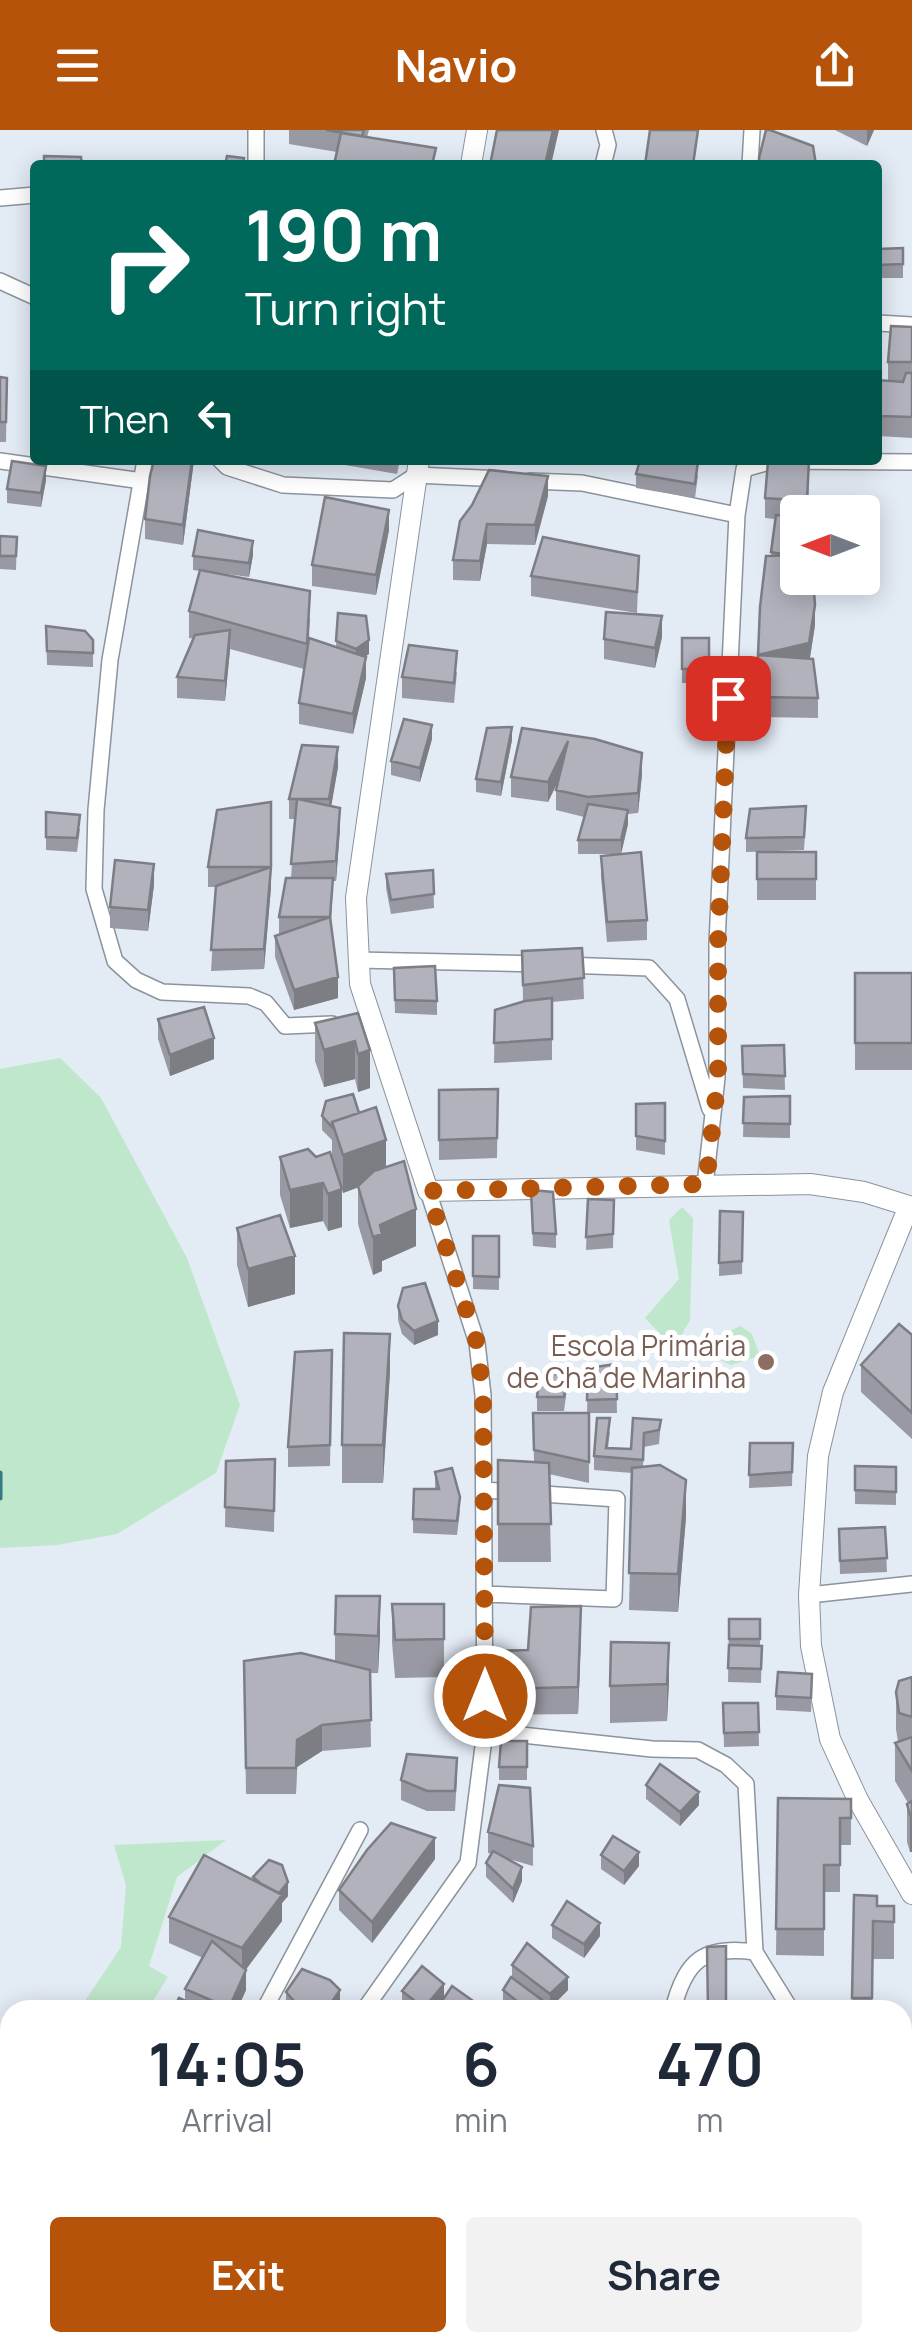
<!DOCTYPE html>
<meta charset="utf-8">
<style>
:root{--surface:#fff;--page:#f2f2f3;--text:#1f2937;--muted:#747a83;--accent:#b45309}
body{margin:0;font-family:Manrope,sans-serif;background:var(--page);color:var(--text);height:100vh;display:flex;flex-direction:column;font-size:38px;white-space:nowrap}
*{box-sizing:border-box;margin:0}
p{font-size:32px;color:var(--muted)}
.icon{flex:none;width:55px;height:55px;fill:none;stroke:currentColor;stroke-width:2;stroke-linecap:round;stroke-linejoin:round}
.map{position:relative;flex:1;overflow:hidden}
.sheet{position:absolute;left:0px;top:1870px;width:912px;height:352px;display:flex;flex-direction:column;background:var(--surface);border-radius:30px 30px 0 0;box-shadow:0 5px 25px #0003}
.sheet>*{flex:none}
.guide{position:absolute;left:30px;top:30px;width:852px;height:305px;border-radius:10px;box-shadow:0 5px 25px #0003;background:#00695c;color:#fff;overflow:hidden}
.needle{width:65px;rotate:270deg}
.fabs{position:absolute;left:780px;top:365px;display:grid;gap:20px}
.fabs a{display:grid;place-items:center;width:100px;height:100px;border-radius:10px;background:var(--surface);box-shadow:0 5px 25px #0003;font-size:50px}
.pin{position:absolute;display:grid;place-items:center;width:85px;height:85px;color:#fff;margin:-42px;border-radius:20px;box-shadow:0 5px 15px #0006}
.me{position:absolute;width:110px;margin:-55px;rotate:0deg;stroke-linejoin:round;filter:drop-shadow(0 0 8px #0008)}
.turn{display:flex;align-items:center;gap:35px;height:210px;padding:0 50px;font-size:45px}
.turn .icon{width:130px;height:130px;stroke-width:2.5}
.turn b{display:block;font-size:70px;line-height:85px}
.then{display:flex;align-items:center;height:95px;padding:0 50px;background:#0003;gap:20px;font-size:38px}
.eta{display:flex;justify-content:space-evenly;align-items:center;height:170px;text-align:center}
.eta b{font-size:60px;font-weight:700;line-height:70px}
.button{display:flex;gap:20px;margin-top:auto;padding:20px 50px}
.button a{flex:1;height:115px;border-radius:10px;background:var(--accent);color:#fff;font-size:40px;font-weight:700;line-height:115px;text-align:center}
.button a+a{background:var(--page);color:var(--text)}
header{display:flex;justify-content:space-between;align-items:center;height:130px;padding:0 50px;background:var(--accent);color:#fff;font-size:45px;font-weight:700}
.map>svg:first-child{display:block}
</style>
<header><svg class="icon" aria-label="menu" viewBox="0 0 24 24"><path d="M4 6h16M4 12h16M4 18h16"/></svg>Navio<svg class="icon" aria-label="share" viewBox="0 0 24 24"><path d="M12 15V3M7 8l5-5 5 5M5 13v7h14v-7"/></svg></header>
<div class="map">
<svg width="912" height="2221" viewBox="0 0 912 2221">
<rect width="100%" height="100%" fill="#e3ebf5"/>
<path fill="#bfe7cc" d="M60 928 101 968 187 1128 240 1275 216 1343 117 1404 57 1415 0 1418V939Z
M682 1077 693 1088 690 1190 680 1208 667 1211 645 1188 679 1149 669 1090Z
M740 1196 752 1204 760 1226 731 1235 709 1225 713 1209Z
M226 1710 177 1747 149 1836 168 1847 147 1880H79L121 1817 126 1755 114 1715Z
M164 2213H410L398 2221H170Z"/>
<g fill="none" stroke-linecap="round" stroke-linejoin="round">
<path stroke="#367b84" stroke-width="5" d="M0 1343V1368"/>
<defs>
<path id="minor" d="M256 35V0
M603 35 608 15 604 0
M750 35 752 0
M0 68 35 65
M0 151 35 167
M878 193 912 195
M145 330 110 530 96 680 94 759 115 831 136 850 162 862 249 866 266 873 285 896 332 894
M220 330 227 337 283 355 393 360 416 345 502 349
M0 331 142 351
M530 351 582 353 737 385 744 339 773 331 912 332
M357 830 541 834
M564 835 649 838 677 869 710 979
M705 1055 717 948V813L737 385
M484 1360 617 1369 614 1469 485 1464
M809 1465 912 1454
M485 1601 652 1619 698 1620 726 1635 746 1654 755 1822 791 1880
M264 1880 360 1700
M364 1880 468 1733 485 1601 483 1265 477 1213 428 1061
M673 1880C685 1830 704 1815 755 1822
M902 2064 912 2079
M902 2196 912 2195"/>
<path id="tertiary" d="M471 35 477 0
M419 330 356 768 360 854 428 1061 810 1054 864 1062 909 1076 833 1262 818 1326 809 1465 811 1516 830 1609 858 1670 912 1764"/>
</defs>
<use href="#minor" stroke="#8b939c" stroke-width="18"/>
<use href="#tertiary" stroke="#8b939c" stroke-width="22"/>
<use href="#minor" stroke="#fff" stroke-width="15"/>
<use href="#tertiary" stroke="#fff" stroke-width="20"/>
</g>
<path fill="#9999a3" d="M289 0H369L367 7 436 35 337 22 289 14Z
M835 0H874L867 16Z
M903 118V148H878V119Z
M912 197V308L878 306V250L888 251V232Z
M0 247 7 248 6 312H0Z
M194 330 183 415 145 409V389Z
M316 330H400L397 344Z
M809 330 808 382H798V448L815 495 810 528 818 568V588L755 587V567L775 389 765 388V368Z
M636 344 698 345 695 368 636 358Z
M46 350 41 377 7 373V359Z
M548 366 535 415 487 414 480 451 453 450V430L460 391Z
M389 400 376 465 312 456V435Z
M0 406 17 407 16 440 0 439Z
M253 425 249 447 205 441 310 488 309 509 336 517 338 483 369 524 364 527 366 548 353 604 299 594V573L304 539 230 519 225 571 177 568V547L194 509 189 508V481L200 441 193 440V426Z
M639 426 637 483 531 466V446Z
M46 496 93 510V537L47 535Z
M662 507 655 538 604 529V509Z
M682 508H709V553H682Z
M457 542 454 573 402 568V547Z
M432 609 420 652 391 645V631Z
M512 610 501 666 476 662V649Z
M338 637 331 676 340 699 336 751H333L331 795 338 868 294 880 275 827V806L279 805V787L291 748 295 689H289V669Z
M642 644 638 683 628 684V694L621 724H578V710L584 687 556 680V660L558 651 548 672 511 667V647Z
M271 672V757L264 839 211 841 216 757H208V737Z
M46 682 80 699 77 722 46 720Z
M806 690 804 720 746 722V708Z
M757 722H816V770H757Z
M601 726 647 790V810L607 812 601 747Z
M433 740 434 778 391 784 386 758V744Z
M154 755 148 801 110 798V777Z
M582 818 584 869 552 872V930L494 933 495 880 523 872 522 821Z
M394 838 437 871V885L395 883Z
M855 843H912V940H855Z
M358 883 370 958 358 962 355 949 324 957 315 931V893Z
M158 889 214 929 170 946 158 909Z
M784 915 785 960 743 958 742 916Z
M498 959 497 1028 439 1030V960Z
M790 966V1008L743 1007 744 967Z
M665 973V1025L636 1020V974Z
M359 983 386 1037 416 1116 382 1131V1141L373 1145 358 1094V1057L343 1063 342 1060V1097L328 1101 323 1091 290 1098 280 1065V1027L332 1028V1010L322 1000V986Z
M588 1069 614 1070 613 1118 586 1120Z
M531 1073 556 1104V1118L533 1116Z
M720 1081 743 1082 742 1144 719 1146Z
M237 1098 295 1164 248 1177 237 1135Z
M473 1106H499V1160L473 1159Z
M398 1176 438 1205 414 1215 402 1204 398 1190Z
M912 1205V1309L861 1262V1235Z
M332 1220 330 1336 288 1337V1317Z
M616 1234 617 1283H589V1353L549 1344 551 1432H498V1330L534 1332 533 1283H587L588 1238Z
M390 1241 383 1353H342V1315Z
M567 1259 564 1281H537V1267Z
M633 1288 661 1290 659 1314 644 1317 643 1336 686 1387 678 1482 629 1480 632 1343 594 1340V1326L610 1301 608 1318 631 1319Z
M750 1313H793L792 1356 749 1358Z
M275 1329 274 1402 225 1397 226 1331Z
M855 1336 896 1337V1375L855 1374Z
M435 1342 460 1381 457 1405 413 1403V1389L435 1359Z
M885 1397 887 1442 840 1444 839 1399Z
M392 1474H444V1547L395 1548 392 1512Z
M729 1489H760V1516H762L761 1553 728 1552Z
M581 1503 578 1584 497 1585 496 1521 528 1520Z
M335 1504H380L378 1543H370L371 1617 322 1621 297 1637 296 1664H246L244 1531 335 1532Z
M912 1547V1722H910L907 1712V1674L908 1673 895 1651V1613L898 1612 896 1599V1562Z
M669 1550 667 1591 610 1593V1556Z
M812 1558 811 1582 776 1580V1566Z
M723 1573H758L759 1616 724 1617Z
M527 1611V1650H499V1637Z
M457 1648 455 1681H427L401 1670V1650Z
M646 1655 699 1675 680 1696 646 1669Z
M778 1668 851 1669V1715H840V1762H824V1826L776 1825Z
M488 1702 533 1716V1736L505 1728 522 1751 513 1773 486 1747V1733L492 1724 488 1723Z
M601 1725 639 1736 624 1755 601 1739Z
M435 1729 372 1813 339 1780V1760Z
M253 1747 288 1766 282 1773V1791L246 1839V1860L237 1880H173L185 1871V1859L203 1828 169 1813V1787L253 1750Z
M854 1765 877 1776H894V1829H873L872 1880H852Z
M552 1795 600 1806 584 1828 552 1808Z
M512 1835 568 1860 550 1878 546 1875V1880H511L503 1873V1860L512 1848Z
M402 1861 434 1880H409L402 1874Z
M286 1862 340 1880H286Z"/>
<path fill="#7d7d84" d="M553 0H559L551 35H545Z
M867 0H874L867 16Z
M192 330H194L183 415V395Z
M46 336V350L41 377V363Z
M548 346V366L535 415V395Z
M389 380V400L376 465V445Z
M487 394V414L480 451V431Z
M253 411V425L249 447V433Z
M815 475V495L809 533 758 525Z
M662 486V507L655 538V518Z
M230 500V520L225 571V551Z
M369 510V524L356 533V519Z
M366 527V548L353 604V584Z
M432 595V609L420 652V638Z
M512 597V610L501 666V652Z
M568 611V631L548 672V652Z
M338 617V637L329 689V669Z
M642 623V644L638 683V663Z
M340 678V699L336 751V731Z
M628 680V694L621 724V710Z
M154 734V755L148 801V780Z
M271 737V757L264 839V819Z
M338 847V868L294 880V860Z
M214 908V929L170 946V925Z
M355 911V949L324 957V920Z
M370 920V958L358 962V924Z
M386 1010V1047L343 1063V1025Z
M323 1053V1091L290 1098V1060Z
M342 1059V1097L328 1101V1064Z
M416 1079V1116L382 1131V1141L373 1145V1107L380 1095Z
M295 1126V1164L248 1177V1139Z
M438 1191V1205L414 1215V1201Z
M390 1204V1241L383 1353V1315Z
M686 1350V1387L678 1482V1444Z
M380 1466V1504L378 1543V1506Z
M581 1476V1503L578 1584V1557Z
M669 1513V1550L667 1591V1554Z
M322 1595V1621L297 1637 296 1664 297 1610Z
M699 1662V1675L680 1696V1682Z
M912 1684V1722H910V1685Z
M435 1708V1729L372 1813V1792Z
M639 1722V1736L624 1755V1741Z
M522 1737V1751L513 1773V1759Z
M288 1752V1766L282 1773V1791L242 1845V1818L275 1768Z
M600 1793V1806L584 1828V1814Z
M246 1840V1860L237 1880H229Z
M568 1847V1860L550 1878V1864Z
M444 1854V1868L434 1880H424Z
M340 1860V1880H326Z"/>
<path fill="#b2b2bd" stroke="#7d7d84" stroke-width="2.5" d="M326 0H364L362 6Z
M497 0H553L545 35H490Z
M650 0H698L693 35H645Z
M766 0H770L813 16 816 35H760L759 28Z
M341 3 436 18 432 35H334Z
M44 26 81 27 82 35H44Z
M227 26 244 28 243 35H225Z
M903 118V134L878 135V119Z
M891 196 912 197V232H888Z
M906 243H912V287L878 286V250L903 252Z
M0 247 7 248 6 292H0Z
M154 330H192L183 395 145 389 150 346Z
M640 330 698 331 695 354 636 344Z
M786 330H809L807 371 765 368 768 331Z
M12 331 46 336 41 363 7 359Z
M489 340 548 346 535 395 487 394 480 431 453 430 460 391 472 375Z
M325 367 389 380 376 445 312 435Z
M776 385 798 388V425H787L771 422Z
M198 400 253 411 249 433 193 426Z
M0 406 17 407 16 426H0Z
M543 407 639 426 637 462 531 446Z
M798 425V448H813L815 475 809 513 758 525 760 477 766 426Z
M200 440 310 461 307 514 189 481Z
M606 482 662 486 655 518 604 509Z
M338 483 366 486 369 510 356 519 336 511Z
M46 496 85 501 93 510V523L47 521Z
M230 500 225 551 177 547 195 505Z
M309 508 366 527 353 584 299 573Z
M682 508H709V539H682Z
M409 515 457 521 454 553 402 547Z
M758 525 813 529 818 568 755 567Z
M404 589 432 595 420 638 391 631Z
M512 597 501 652 476 649 487 598Z
M522 598 595 609 642 623 638 663 588 667 556 660 568 611 548 652 511 647Z
M302 615 338 617 329 669H298L340 678 336 731 291 734 297 669H289Z
M271 672V737L264 819 211 820 216 756 271 737H208L217 680Z
M588 674 628 680 621 710H578Z
M806 676 804 707 746 708 750 679Z
M46 682 80 685 77 708 46 707Z
M641 722 647 790 607 792 601 726Z
M757 722H816V749H757Z
M115 730 154 734 148 780 110 777Z
M433 740 434 764 391 770 386 744Z
M286 748H333L330 787 338 847 294 860 275 806 330 787H279Z
M582 818 584 848 523 855 522 821Z
M435 836 437 871 395 870 394 838Z
M855 843H912V913H855Z
M552 868V909L494 913 495 880 525 871Z
M204 877 214 908 170 925 158 889Z
M358 883 370 920 358 924 355 911 324 920 315 893Z
M784 915 785 946 743 944 742 916Z
M498 959 497 1008 439 1010V960Z
M353 964 359 983 332 992V997L322 986 326 971Z
M790 966V994L743 993 744 967Z
M665 973V1011L636 1006V974Z
M376 977 386 1010 343 1025 332 992Z
M308 1019 316 1027 330 1022 342 1059 328 1064 323 1053 290 1060 280 1027Z
M404 1031 416 1079 380 1095 382 1104 373 1107 358 1056 374 1041Z
M531 1060 553 1062 556 1104 533 1103Z
M588 1069 614 1070 613 1104 586 1107Z
M720 1081 743 1082 742 1131 719 1133Z
M280 1085 295 1126 248 1139 237 1098Z
M473 1106H499V1147L473 1146Z
M425 1153 438 1191 414 1201 402 1190 398 1176 403 1158Z
M899 1194 912 1205V1283L861 1235Z
M344 1203 390 1204 383 1315H342Z
M332 1220 330 1315 288 1317 295 1222Z
M616 1234 617 1269 587 1270 588 1238Z
M540 1243 567 1245 564 1267H537Z
M533 1283H589V1332L534 1320Z
M597 1288H610L606 1318 631 1319 633 1288 661 1290 659 1300 644 1303 643 1330 594 1326Z
M750 1313H793L792 1342 749 1345Z
M275 1329 274 1381 225 1377 226 1331Z
M498 1330 549 1333 551 1394H498Z
M660 1335 686 1350 678 1444 629 1443 632 1338Z
M855 1336 896 1337V1362L855 1360Z
M452 1338 460 1367 457 1391 413 1389 414 1359H439L435 1342Z
M885 1397 887 1428 840 1431 839 1399Z
M336 1466H380L378 1506 335 1504Z
M392 1474H444V1509L395 1510Z
M581 1476 578 1557 497 1559 496 1521 528 1520 531 1477Z
M729 1489H760V1509H729Z
M611 1512 669 1513 667 1554 610 1556Z
M729 1515 762 1516 761 1539 728 1538Z
M301 1523 370 1540 371 1590 322 1595 297 1610 296 1638H246L244 1531Z
M778 1542 812 1544 811 1568 776 1566Z
M912 1547V1587L899 1583 896 1562 899 1551Z
M723 1573H758L759 1602 724 1603Z
M912 1607V1641L895 1613Z
M501 1611H527V1637H499Z
M407 1624 457 1628 455 1661H427L401 1650Z
M660 1634 699 1662 680 1682 646 1655Z
M499 1655 530 1658 533 1716 488 1702Z
M778 1668 851 1669V1688H840V1735H824V1799H776Z
M912 1671V1684L910 1685 907 1674Z
M391 1693 435 1708 372 1792 339 1760 367 1720Z
M613 1706 639 1722 624 1741 601 1725Z
M493 1721 522 1737 513 1759 486 1733Z
M204 1725 282 1765 242 1818 169 1787Z
M269 1730 282 1735 288 1752 279 1763 260 1753 253 1747Z
M854 1765 877 1766V1776H894V1792L873 1791 872 1868H852Z
M567 1771 600 1793 584 1814 552 1795Z
M212 1811 246 1840 229 1878 185 1859Z
M527 1813 568 1847 550 1864 512 1835Z
M726 1816V1880H708L707 1817Z
M422 1836 444 1854 424 1878 402 1861Z
M302 1839 330 1850 340 1860 326 1880H302L286 1862Z
M511 1847 546 1873 540 1880H528L503 1860Z
M452 1856 476 1873 471 1880H436Z
M179 1868 205 1880H173Z"/>
<g fill="none" stroke-linecap="round" stroke-linejoin="round">
<path stroke="#b45309" stroke-width="18" stroke-dasharray="0 32.4" d="M485 1566 483 1265 477 1213 428 1061 706 1054 718 948V813L728 568"/>
</g>
<circle fill="#8d6e63" stroke="#fff" stroke-width="4" cx="766" cy="1232" r="10"/>
<g text-anchor="middle" stroke-width="10" stroke-linejoin="round" paint-order="stroke">
<g font-size="28" fill="#785e54" stroke="#fff" text-anchor="end">
<text x="746" y="1226">Escola Primária<tspan x="746" dy="32">de Chã de Marinha</tspan></text>
</g>
</g>
</svg>
<div class="fabs">
<a><svg class="needle" viewBox="-14 -14 28 28"><path d="M0-13l5 13h-10z" fill="#e53935"/><path d="M0 13l5-13h-10z" fill="#747a83"/></svg></a>
</div>
<div class="pin" style="left:728px;top:568px;background:#d93025"><svg class="icon" aria-label="arrive" viewBox="0 0 24 24"><path d="M6 21V4h12l-3 4 3 4H6"/></svg></div>
<svg class="me" style="left:485px;top:1566px" viewBox="-20 -20 40 40"><circle r="17" fill="#b45309" stroke="#fff" stroke-width="3"/><path d="M0-11L8 9 0 5-8 9z" fill="#fff"/></svg>
<div class="guide">
<div class="turn"><svg class="icon" aria-label="right" viewBox="0 0 24 24"><path d="M7 20v-9h11M14 6l5 5-5 5"/></svg><div><b>190 m</b>Turn right</div></div>
<div class="then">Then<svg class="icon" aria-label="left" viewBox="0 0 24 24"><path d="M17 20v-9H6M10 6l-5 5 5 5"/></svg></div>
</div>
<section class="sheet">
<div class="eta">
<div><b>14:05</b><p>Arrival</p></div>
<div><b>6</b><p>min</p></div>
<div><b>470</b><p>m</p></div>
</div>
<div class="button"><a>Exit</a><a>Share</a></div>
</section>
</div>
